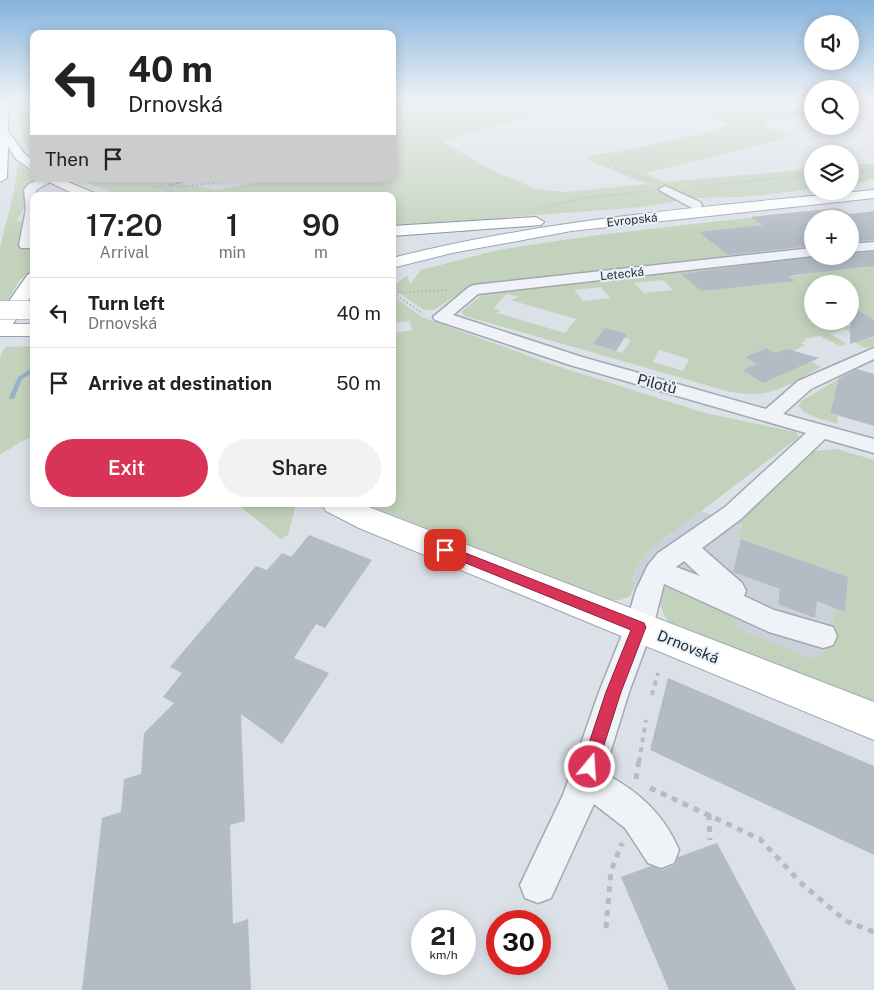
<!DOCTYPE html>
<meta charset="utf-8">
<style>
:root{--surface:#fff;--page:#f2f2f2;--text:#222;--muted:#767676;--line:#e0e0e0;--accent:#da3358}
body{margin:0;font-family:"Public Sans",sans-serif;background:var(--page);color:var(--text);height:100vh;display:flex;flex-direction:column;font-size:19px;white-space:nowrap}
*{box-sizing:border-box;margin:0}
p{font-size:16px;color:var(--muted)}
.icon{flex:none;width:28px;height:28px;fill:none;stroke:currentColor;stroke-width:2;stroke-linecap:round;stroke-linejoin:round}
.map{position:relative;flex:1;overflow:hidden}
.details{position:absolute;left:30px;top:192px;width:366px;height:315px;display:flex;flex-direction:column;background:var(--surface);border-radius:10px;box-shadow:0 2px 12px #0003}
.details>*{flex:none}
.hud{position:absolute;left:30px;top:30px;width:366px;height:152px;border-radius:10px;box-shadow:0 2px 12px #0003;background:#fff;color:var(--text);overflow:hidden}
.fabs{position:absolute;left:804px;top:15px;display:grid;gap:10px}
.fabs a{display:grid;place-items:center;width:55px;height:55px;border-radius:50%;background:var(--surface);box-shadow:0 2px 12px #0003;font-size:25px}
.speed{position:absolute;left:411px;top:910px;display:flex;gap:10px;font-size:25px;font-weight:700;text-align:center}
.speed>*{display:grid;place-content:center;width:65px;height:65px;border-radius:50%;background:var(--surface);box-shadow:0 2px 12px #0003;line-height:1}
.speed small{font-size:12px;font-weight:400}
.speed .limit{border:8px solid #d22;background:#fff;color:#111}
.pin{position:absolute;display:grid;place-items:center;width:42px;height:42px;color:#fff;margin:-21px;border-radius:10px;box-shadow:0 2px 8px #0006}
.me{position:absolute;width:55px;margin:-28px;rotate:18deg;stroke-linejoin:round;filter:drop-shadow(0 0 4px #0008)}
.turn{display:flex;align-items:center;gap:18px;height:105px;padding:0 15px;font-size:22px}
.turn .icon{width:65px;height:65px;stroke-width:2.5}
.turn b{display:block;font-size:35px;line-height:42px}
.then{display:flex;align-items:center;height:48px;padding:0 15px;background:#0003;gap:10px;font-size:19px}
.eta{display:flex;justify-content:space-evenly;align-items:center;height:85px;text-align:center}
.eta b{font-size:30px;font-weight:600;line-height:35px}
.primary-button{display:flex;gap:10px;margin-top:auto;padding:10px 15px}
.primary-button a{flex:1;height:58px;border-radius:30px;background:var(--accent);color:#fff;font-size:20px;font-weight:600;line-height:58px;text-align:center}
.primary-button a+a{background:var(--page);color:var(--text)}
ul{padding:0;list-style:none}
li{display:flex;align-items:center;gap:15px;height:70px;padding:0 15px;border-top:1px solid var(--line)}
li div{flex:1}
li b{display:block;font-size:19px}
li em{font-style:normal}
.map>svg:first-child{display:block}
</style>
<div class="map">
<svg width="874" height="990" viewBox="0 0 874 990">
<rect width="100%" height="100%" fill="#dce1e8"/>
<path fill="#cad1da" d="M701 511 742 523 737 537 848 577 845 612 835 608 827 648 816 661 736 628 740 614 671 582 663 585 661 598 629 581 639 562 646 557 643 555Z"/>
<path fill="#c3d2bc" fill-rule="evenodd" d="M15 100H34V154C18 140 19 119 15 100Z
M393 100H627L545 113 455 137 443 142 494 171 536 189 566 192 647 184 587 160V156L628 150 721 129 728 124 696 110C716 102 749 95 772 100 785 103 798 109 812 111V113L764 122 766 126 790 136 743 150 645 173 664 182 812 169V189L741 197 695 198 642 207 393 226 392 196H122L77 179H157L216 190 275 179H392Z
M18 162 36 179 25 188 27 204 17 220 23 222 20 246 34 247V268L20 280 6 303 0 302V247L14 192Z
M874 163V179L850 185V166Z
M804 211 817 219H812V222L808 220 809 223H812V232L809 233 812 235V246L472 285 434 310H424L394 290 393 286 407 275 410 284 421 270 498 250 598 235 791 213 801 219 807 217 798 212Z
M874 250V320L860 311 852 313 850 316V284H812V321H839L869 338 874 337V346L865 348 855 342 862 339 845 329 830 334 847 344 840 346 820 336 804 339 806 341 801 343 805 345 793 351 821 367C784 387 770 400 727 391L465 316 461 312 484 293 818 256H850V253ZM853 258 867 267 841 270 828 261ZM808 263 821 272 794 276 781 267ZM663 280 673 290 644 293 634 283ZM601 287 610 298 583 301 574 290ZM507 294 520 297 510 300 576 319 565 333 497 313 500 310 493 308ZM624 338 631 340 622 353 593 344ZM766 348 789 361 757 364 745 357ZM659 350 689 359 683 371 653 362Z
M393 296 422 317 551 364 705 413 796 432 799 437 644 554 646 557 639 562 630 581 636 584 630 596 620 600H609L365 504H392L393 333 412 330 409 321 393 323Z
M34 346V437L22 441 0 455V357L5 347Z
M844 376 870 406 834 396 830 413 838 416 837 424 814 417 804 412 799 406 801 401Z
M837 449 874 460V702L670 624C660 612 655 593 671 582L740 614 736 628 816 660 827 648 835 608 845 611 848 577 737 537 742 524 736 522 813 451Z
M237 504H296L288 535 281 539Z"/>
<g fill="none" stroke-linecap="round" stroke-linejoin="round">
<path fill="#93b2cc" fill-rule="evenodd" d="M406 100H408L405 105 392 110V108L403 103Z
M192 179H197L169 186 167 185Z
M34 367V372L22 379 14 399H10L9 398 18 377Z"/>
</g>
<path fill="#b3bbc5" d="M838 208 850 214 874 211V240L850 242V219H812V246L728 255 699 232 763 225 751 217Z
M874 252V266L787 276 795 281 701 291 681 274 814 256H850V254Z
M850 305 874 320V336L850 344Z
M605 328 627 334 616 351 593 344Z
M766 348 775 353 787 349 819 358 763 383 743 370 757 364 745 357Z
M857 369 874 374V426L830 413 839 378Z
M309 535 372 560 325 628 316 624 294 658 329 673 282 744 241 714 245 821 230 825 233 924 248 919 251 990H82L102 818 121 812 124 779 141 774 144 733 174 703 163 697 182 673 170 667 256 566 267 570 282 553 291 557Z
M741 539 848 577 845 612 817 601 815 618 778 604 780 589 733 572Z
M668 678 874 766V855L650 750Z
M717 843 754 912 796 990H669L621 877 651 866 662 870 675 865 678 857Z"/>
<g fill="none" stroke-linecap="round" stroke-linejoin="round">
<defs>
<path id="minor" d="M41 179H55L36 190 33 245 31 248H21L19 245 26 209 24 190 29 184Z
M665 186 700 202 702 205 700 208H692L661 191 659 189Z
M874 242V250L850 252V244Z
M812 248V256L478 294 453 315 582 357 766 409 798 381 874 348V359L811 389 783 414 874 439V453L825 439 741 519 702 548 742 583 746 591 744 596 774 610 833 627 837 636 833 645 823 648 769 632 664 584 653 627 629 692 604 773C638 791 664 814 679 850L674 863 661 868 648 863 625 828 594 804 551 898 538 903 525 898 520 885 563 795 599 692 625 627 636 590 648 565 658 553 725 507 806 433 570 365 435 320 433 317 469 287 474 285ZM684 561 700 576 676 567Z"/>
<path id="major" d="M874 190V198L571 231 452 253 392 268V258C551 218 712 206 874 190Z
M0 324H34V336H0Z
M322 504H361L874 702V740L359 528 326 511Z"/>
<path id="highway" d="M0 100H9L8 131 24 153 34 161V172L16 159 8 147 7 178 0 182Z
M43 179H61L94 193 96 196H78Z
M536 217 544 222 541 225 392 236V226Z
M34 273V292L7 333 0 335V314L28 274Z"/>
</defs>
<use href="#minor" stroke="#a1a8b2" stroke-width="3"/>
<use href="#major" stroke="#9aa6b4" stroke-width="2"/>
<use href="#highway" stroke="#8290a0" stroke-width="2"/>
<path stroke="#b6bcc3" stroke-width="1" stroke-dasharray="1 1" stroke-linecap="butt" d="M850 105 873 100
M850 114 874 122
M392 115 413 114 465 100
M34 119 31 126 34 141
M406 131 407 124 417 114
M406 131 408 136 420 140
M392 136 406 131
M618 158 757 124 812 107"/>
<path stroke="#b6bcc3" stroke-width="2" stroke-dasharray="2 2" stroke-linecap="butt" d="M621 157 611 161 618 169 652 181
M850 172 874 170
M136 179 186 196
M152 186 181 187 243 179
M696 186 812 175
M543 208 583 198 650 191
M393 293 447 290
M393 293 423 314"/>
<path stroke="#b6bcc3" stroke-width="4" stroke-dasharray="5 5" stroke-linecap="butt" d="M652 695 658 673
M639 762 646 720"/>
<path stroke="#b6bcc3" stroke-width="5" stroke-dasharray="6 6" stroke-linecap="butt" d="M636 779 639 760
M650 788 760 839 802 884 846 921 874 932
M709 814 710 840
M606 928 611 871 622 843"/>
<use href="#minor" fill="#eff2f6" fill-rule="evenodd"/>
<use href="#major" fill="#fff" fill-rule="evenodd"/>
<use href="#highway" fill="#fff" fill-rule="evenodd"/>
<defs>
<path id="major-bridge" d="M0 310H34"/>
</defs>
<use href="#major-bridge" stroke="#9aa6b4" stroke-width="19" stroke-linecap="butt"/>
<use href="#major-bridge" stroke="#fff" stroke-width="18"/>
</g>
<linearGradient id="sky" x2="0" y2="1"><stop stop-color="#86b3dd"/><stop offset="0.42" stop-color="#eff2f5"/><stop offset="1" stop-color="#eff2f5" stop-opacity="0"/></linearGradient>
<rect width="874" height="239" fill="url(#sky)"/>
<path fill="#da3358" stroke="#8e2139" d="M445 545 644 623 646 627 621 692 595 773 590 775 584 773 581 767 606 692 631 630 441 553 439 550Z"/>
<g text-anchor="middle" stroke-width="4" stroke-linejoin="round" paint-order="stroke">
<g font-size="12" fill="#24303f" stroke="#ebf0f5">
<text transform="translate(632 220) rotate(-6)" y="4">Evropská</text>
<text transform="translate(622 274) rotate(-6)" y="4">Letecká</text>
</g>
<g font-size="15" fill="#24303f" stroke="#ebf0f5">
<text transform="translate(657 384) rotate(15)" y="5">Pilotů</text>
<text transform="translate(688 647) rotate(22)" y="5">Drnovská</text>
</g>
</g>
</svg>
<div class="fabs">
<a><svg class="icon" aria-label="sound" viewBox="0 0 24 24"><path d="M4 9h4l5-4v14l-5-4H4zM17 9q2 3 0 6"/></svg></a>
<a><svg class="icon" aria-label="search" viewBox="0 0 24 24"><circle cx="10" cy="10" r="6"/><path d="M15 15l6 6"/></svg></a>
<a><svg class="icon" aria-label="layers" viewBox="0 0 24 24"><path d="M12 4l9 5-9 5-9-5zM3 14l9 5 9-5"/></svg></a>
<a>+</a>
<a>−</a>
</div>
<div class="speed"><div>21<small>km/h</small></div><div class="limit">30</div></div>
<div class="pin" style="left:445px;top:550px;background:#d93025"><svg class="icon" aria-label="arrive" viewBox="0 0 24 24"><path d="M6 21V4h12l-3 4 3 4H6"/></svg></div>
<svg class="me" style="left:590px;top:767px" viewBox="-20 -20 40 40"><circle r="17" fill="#da3358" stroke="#fff" stroke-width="3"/><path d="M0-11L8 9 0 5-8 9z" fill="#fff"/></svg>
<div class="hud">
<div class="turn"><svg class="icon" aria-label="left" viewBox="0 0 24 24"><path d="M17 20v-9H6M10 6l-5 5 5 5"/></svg><div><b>40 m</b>Drnovská</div></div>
<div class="then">Then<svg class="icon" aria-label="arrive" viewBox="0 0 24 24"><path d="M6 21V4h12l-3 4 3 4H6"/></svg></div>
</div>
<section class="details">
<div class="eta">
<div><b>17:20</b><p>Arrival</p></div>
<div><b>1</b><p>min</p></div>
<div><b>90</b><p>m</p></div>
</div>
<ul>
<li><svg class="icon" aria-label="left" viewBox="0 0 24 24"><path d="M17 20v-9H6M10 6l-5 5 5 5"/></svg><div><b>Turn left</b><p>Drnovská</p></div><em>40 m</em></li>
<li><svg class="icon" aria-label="arrive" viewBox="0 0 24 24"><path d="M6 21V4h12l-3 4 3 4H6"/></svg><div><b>Arrive at destination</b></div><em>50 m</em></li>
</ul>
<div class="primary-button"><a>Exit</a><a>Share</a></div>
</section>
</div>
